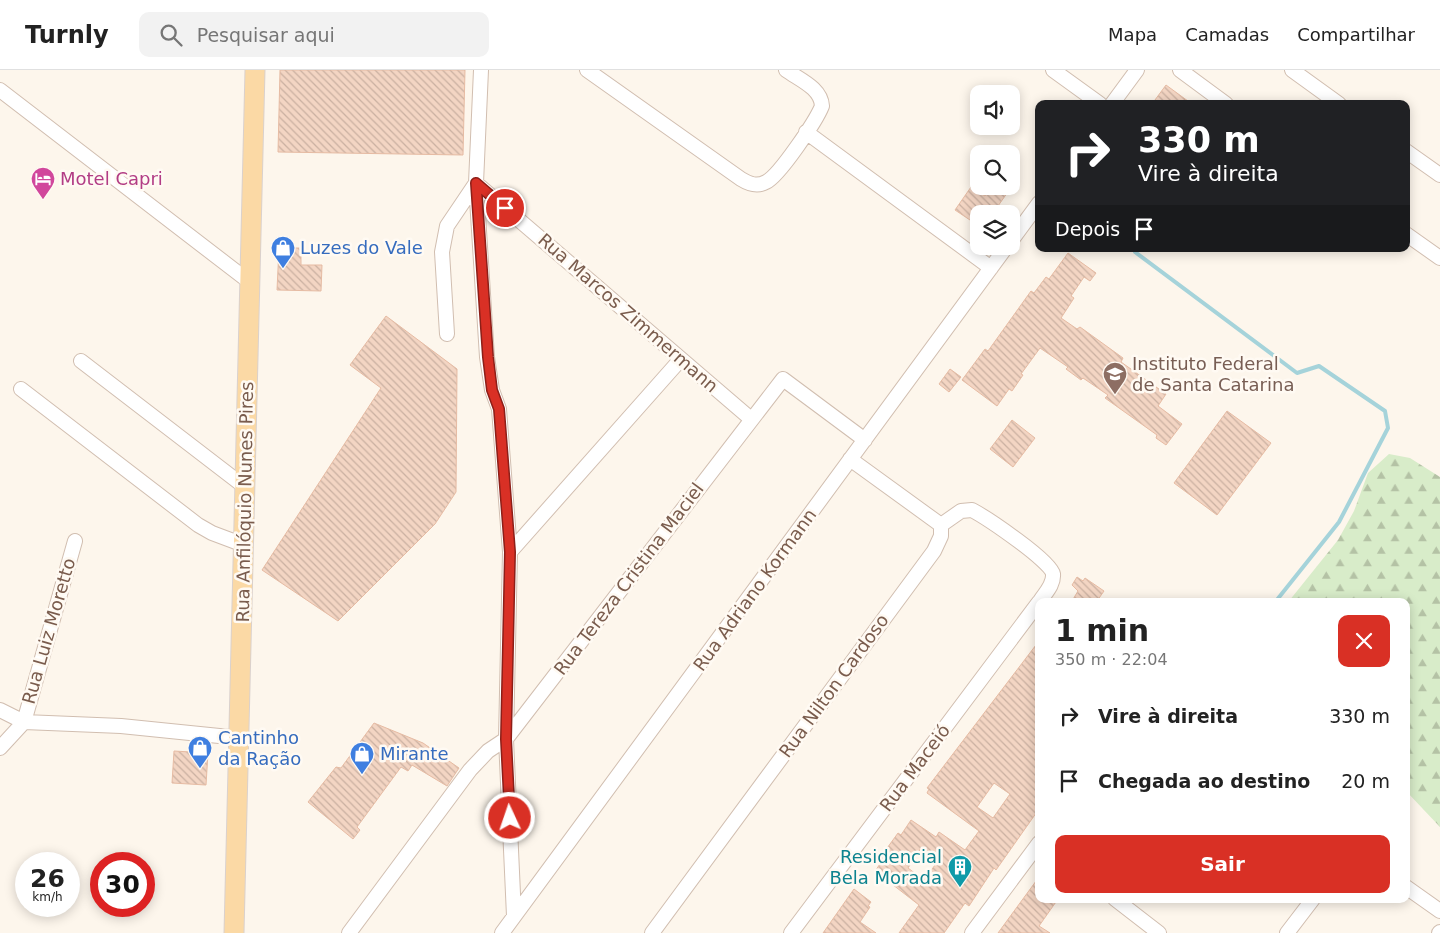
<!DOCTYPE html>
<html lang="pt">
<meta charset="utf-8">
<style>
:root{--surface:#fff;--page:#f2f2f2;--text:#222;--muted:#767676;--line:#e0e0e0;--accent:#d93025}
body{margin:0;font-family:"DejaVu Sans",sans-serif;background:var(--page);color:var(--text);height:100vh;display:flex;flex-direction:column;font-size:19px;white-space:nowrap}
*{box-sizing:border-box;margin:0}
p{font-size:16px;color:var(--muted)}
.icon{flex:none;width:28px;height:28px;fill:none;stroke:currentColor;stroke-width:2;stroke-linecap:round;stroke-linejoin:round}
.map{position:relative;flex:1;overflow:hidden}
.panel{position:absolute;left:1035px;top:528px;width:375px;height:305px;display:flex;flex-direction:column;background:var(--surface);border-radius:10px;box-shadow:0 2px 12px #0003}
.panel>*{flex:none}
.guide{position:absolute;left:1035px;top:30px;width:375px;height:152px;border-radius:10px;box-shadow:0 2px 12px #0003;background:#202124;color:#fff;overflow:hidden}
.controls{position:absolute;left:970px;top:15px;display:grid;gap:10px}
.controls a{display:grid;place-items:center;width:50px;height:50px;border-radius:10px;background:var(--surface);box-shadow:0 2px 12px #0003;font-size:25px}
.speed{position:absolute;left:15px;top:782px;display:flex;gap:10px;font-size:25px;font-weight:700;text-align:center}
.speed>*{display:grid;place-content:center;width:65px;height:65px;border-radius:50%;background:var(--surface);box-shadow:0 2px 12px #0003;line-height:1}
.speed small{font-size:12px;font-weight:400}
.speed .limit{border:8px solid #d22;background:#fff;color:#111}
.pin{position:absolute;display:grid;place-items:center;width:42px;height:42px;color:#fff;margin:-21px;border:2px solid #fff;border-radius:50%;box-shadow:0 1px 5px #0007}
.me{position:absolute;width:55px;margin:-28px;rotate:357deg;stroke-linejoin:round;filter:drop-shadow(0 0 4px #0008)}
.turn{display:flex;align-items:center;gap:18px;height:105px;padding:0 20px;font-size:22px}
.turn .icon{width:65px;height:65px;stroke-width:2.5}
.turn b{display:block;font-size:35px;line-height:42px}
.then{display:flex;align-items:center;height:48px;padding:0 20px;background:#0003;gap:10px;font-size:19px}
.round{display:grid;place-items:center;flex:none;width:52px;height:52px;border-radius:10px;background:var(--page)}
.headline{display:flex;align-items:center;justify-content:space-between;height:85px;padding:0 20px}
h1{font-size:30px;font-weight:700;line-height:38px}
.button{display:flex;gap:10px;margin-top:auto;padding:10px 20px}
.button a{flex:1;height:58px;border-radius:10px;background:var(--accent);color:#fff;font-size:20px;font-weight:700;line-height:58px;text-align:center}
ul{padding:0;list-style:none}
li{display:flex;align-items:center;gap:15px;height:65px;padding:0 20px}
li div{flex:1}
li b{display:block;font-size:19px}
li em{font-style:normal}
header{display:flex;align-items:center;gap:30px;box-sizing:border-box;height:70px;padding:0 25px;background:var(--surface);border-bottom:1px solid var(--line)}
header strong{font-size:24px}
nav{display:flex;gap:28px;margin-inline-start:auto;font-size:18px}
.search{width:350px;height:45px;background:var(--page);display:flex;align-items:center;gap:12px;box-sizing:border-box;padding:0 18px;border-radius:10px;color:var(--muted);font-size:19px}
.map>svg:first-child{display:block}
</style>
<header>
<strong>Turnly</strong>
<div class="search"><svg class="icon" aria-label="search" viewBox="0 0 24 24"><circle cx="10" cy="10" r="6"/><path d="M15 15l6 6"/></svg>Pesquisar aqui</div>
<nav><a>Mapa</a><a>Camadas</a><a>Compartilhar</a></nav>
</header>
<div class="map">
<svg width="1440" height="863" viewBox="0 0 1440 863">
<defs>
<pattern id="forest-firs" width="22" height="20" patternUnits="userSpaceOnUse" patternTransform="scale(1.25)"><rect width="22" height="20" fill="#d8ecc9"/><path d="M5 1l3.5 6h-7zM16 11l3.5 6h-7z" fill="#b4c2a5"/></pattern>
<pattern id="building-back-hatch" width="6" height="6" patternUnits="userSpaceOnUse" patternTransform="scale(1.25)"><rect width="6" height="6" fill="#f3d5c3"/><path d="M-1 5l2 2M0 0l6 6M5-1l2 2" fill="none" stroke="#cab0a1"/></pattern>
</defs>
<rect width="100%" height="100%" fill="#fdf6ec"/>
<path fill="url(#forest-firs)" d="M1389 384 1410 388 1440 407V757L1406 721V531H1289L1338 470 1354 441 1368 403Z"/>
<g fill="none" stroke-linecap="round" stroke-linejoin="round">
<path stroke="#a5d3da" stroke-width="4" d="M1135 179V182L1297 303 1319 296 1385 341 1388 358 1339 452 1276 531"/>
</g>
<path fill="url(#building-back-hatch)" stroke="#e6bba3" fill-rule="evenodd" d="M280 0H465L463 85 278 82Z
M1166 15 1192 34H1152Z
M992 116H1012L998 136 1010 144H979V156L955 140 971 117 985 126Z
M279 178H301V195H322L321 221 277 220Z
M1068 183 1096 203 1090 211 1084 207 1071 226 1074 228 1061 248 1077 259 1080 257 1123 288 1121 292 1166 324 1158 336 1182 354 1166 375 1156 368 1157 365 1105 328 1108 325 1083 308 1081 310 1066 299 1068 297 1040 278 1021 304 1023 305 1012 321 1009 319 997 336 962 310 985 279 988 281 1031 221 1034 223 1046 207 1049 209Z
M386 246 457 299 456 422 435 454 338 551 262 500 381 318 350 295Z
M950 299 961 307 949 322 939 314Z
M1227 341 1271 373 1217 445 1174 413Z
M1012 350 1035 368 1013 397 990 379Z
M1077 507 1083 511 1085 508 1104 521 1097 531H1072L1078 521 1072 515Z
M1039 571V739L996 800 994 798 969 836 965 833 944 863H899L919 835 875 801 880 794 877 792 898 763 901 765 911 750 936 767 939 762 965 780 979 761 927 723 929 719 927 718ZM994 713 1010 724 993 748 977 737ZM921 778 938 791 924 810 908 798Z
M374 653 423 673 459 698 447 716 412 695 408 701 401 697 357 757 360 760 353 769 308 732 336 697 341 698Z
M174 681 208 683 206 715 172 713Z
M1039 807V829H1058L1039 856 1050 863H998Z
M854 819 871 832 868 836 870 837 860 852 876 863H823Z"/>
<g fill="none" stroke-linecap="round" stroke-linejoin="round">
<defs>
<path id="minor" d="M481 0 476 113 751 349
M587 0 741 109C749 114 757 117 766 112 779 106 816 51 822 36 821 18 800 10 786 0
M1053 0 1100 34
M1180 0 1226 34
M1292 0 1339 34
M0 20 251 213
M1112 34 1137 0
M806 62 991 198
M1406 81 1440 105
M476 113 487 287 492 320 499 339 510 482 506 669 514 846
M1406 164 1440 188
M1011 171 1039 133
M447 264 442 182 447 156 476 113
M81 291 245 417
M21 319 198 455 212 463 244 475
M850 389 941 455
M941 455 961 441 972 440C987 448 1051 491 1053 504 1054 515 1045 523 1040 531
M510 482 681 289
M0 640 24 652 121 656 239 668
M0 678 24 652 75 471
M1406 817 1440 841
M1115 829 1159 863
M349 863 470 700 488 681 506 669 783 309 865 370
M502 863 1007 176
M652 863 934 481 941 466V455
M791 863 1039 532
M972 863 1039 773
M1287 863 1313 829
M1439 863 1440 862"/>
<path id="major" d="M234 863 255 0"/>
</defs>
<use href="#minor" stroke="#d1beb0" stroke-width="16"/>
<use href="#major" stroke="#dad1cd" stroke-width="21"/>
<use href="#minor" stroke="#fff" stroke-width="14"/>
<use href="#major" stroke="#fbd9a5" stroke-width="19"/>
</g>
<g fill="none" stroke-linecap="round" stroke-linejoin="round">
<defs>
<path id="route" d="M505 138 476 113 488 287 492 320 499 339 510 482 506 669 510 748"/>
</defs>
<use href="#route" stroke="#8d1f18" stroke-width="12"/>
<use href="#route" stroke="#d93025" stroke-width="9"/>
</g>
<defs>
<symbol id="hotel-pin" viewBox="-11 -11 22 30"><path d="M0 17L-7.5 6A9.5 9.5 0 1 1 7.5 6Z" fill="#d1479c" stroke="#fffaf3"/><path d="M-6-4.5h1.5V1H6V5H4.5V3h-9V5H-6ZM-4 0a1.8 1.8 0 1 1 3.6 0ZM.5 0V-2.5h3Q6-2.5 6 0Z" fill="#fff"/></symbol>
<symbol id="shop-pin" viewBox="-11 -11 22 30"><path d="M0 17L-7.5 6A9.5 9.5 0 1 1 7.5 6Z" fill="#3f7fe0" stroke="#fffaf3"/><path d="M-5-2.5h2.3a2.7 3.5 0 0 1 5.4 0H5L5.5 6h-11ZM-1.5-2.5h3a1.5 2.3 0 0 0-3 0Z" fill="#fff"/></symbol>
<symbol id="university-pin" viewBox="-11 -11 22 30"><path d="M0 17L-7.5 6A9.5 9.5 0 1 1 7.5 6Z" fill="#8d6e63" stroke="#fffaf3"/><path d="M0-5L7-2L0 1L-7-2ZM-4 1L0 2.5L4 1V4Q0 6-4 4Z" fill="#fff"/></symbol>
<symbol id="building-pin" viewBox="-11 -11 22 30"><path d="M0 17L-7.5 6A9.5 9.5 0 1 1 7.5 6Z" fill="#0f9aa8" stroke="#fffaf3"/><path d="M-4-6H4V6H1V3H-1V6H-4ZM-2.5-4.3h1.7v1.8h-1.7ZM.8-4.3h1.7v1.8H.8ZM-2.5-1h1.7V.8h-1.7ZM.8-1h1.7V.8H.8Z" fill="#fff"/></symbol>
</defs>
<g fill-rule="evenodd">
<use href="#hotel-pin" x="29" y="95" width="28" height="38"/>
<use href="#shop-pin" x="269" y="164" width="28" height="38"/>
<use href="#university-pin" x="1101" y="290" width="28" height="38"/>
<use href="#shop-pin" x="186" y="664" width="28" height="38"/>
<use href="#shop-pin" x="348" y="670" width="28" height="38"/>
<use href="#building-pin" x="946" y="783" width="28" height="38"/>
</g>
<g text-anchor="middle" stroke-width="5" stroke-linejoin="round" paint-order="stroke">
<g font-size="18" fill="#b23c85" stroke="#fffaf3" text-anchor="start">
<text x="60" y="115">Motel Capri</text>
</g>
<g font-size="18" fill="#366cbe" stroke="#fffaf3" text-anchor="start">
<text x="300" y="184">Luzes do Vale</text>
<text x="218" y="674">Cantinho<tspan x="218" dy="21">da Ração</tspan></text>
<text x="380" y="690">Mirante</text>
</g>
<g font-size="18" fill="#7a5c4d" stroke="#fffaf3">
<text transform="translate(628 243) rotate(41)" y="6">Rua Marcos Zimmermann</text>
<text transform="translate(245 432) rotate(-89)" y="6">Rua Anfilóquio Nunes Pires</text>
<text transform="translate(629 509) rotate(-53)" y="6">Rua Tereza Cristina Maciel</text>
<text transform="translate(755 520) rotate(-54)" y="6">Rua Adriano Kormann</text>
<text transform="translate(49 561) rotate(-74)" y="6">Rua Luiz Moretto</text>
<text transform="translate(834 616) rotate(-54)" y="6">Rua Nilton Cardoso</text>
<text transform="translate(915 698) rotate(-53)" y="6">Rua Maceió</text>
</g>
<g font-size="18" fill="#785e54" stroke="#fffaf3" text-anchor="start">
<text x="1132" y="300">Instituto Federal<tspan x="1132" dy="21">de Santa Catarina</tspan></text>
</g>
<g font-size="18" fill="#0d838f" stroke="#fffaf3" text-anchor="end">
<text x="942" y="793">Residencial<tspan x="942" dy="21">Bela Morada</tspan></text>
</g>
</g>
</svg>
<div class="controls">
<a><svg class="icon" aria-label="sound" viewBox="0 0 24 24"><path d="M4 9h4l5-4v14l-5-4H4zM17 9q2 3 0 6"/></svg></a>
<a><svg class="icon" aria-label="search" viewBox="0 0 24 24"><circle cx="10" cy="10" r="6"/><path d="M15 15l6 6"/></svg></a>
<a><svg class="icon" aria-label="layers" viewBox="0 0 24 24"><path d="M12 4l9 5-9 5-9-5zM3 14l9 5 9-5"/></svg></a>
</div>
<div class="speed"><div>26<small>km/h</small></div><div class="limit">30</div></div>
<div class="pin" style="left:505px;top:138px;background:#d93025"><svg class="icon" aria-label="arrive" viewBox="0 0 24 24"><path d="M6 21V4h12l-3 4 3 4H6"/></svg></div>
<svg class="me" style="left:510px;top:748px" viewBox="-20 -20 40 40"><circle r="17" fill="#d93025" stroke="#fff" stroke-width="3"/><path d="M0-11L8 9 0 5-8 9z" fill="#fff"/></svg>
<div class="guide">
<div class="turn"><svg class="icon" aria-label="right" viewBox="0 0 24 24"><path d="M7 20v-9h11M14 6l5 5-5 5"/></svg><div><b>330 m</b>Vire à direita</div></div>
<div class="then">Depois<svg class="icon" aria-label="arrive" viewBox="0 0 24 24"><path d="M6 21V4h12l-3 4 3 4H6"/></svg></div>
</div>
<section class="panel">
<div class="headline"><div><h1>1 min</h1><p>350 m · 22:04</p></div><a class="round" style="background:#d93025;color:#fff"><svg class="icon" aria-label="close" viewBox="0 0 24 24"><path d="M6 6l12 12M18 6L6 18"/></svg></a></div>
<ul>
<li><svg class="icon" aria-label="right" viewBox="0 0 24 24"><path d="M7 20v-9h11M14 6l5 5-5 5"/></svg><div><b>Vire à direita</b></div><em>330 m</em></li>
<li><svg class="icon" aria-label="arrive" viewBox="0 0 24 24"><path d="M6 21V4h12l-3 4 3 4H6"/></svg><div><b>Chegada ao destino</b></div><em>20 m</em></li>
</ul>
<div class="button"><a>Sair</a></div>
</section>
</div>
